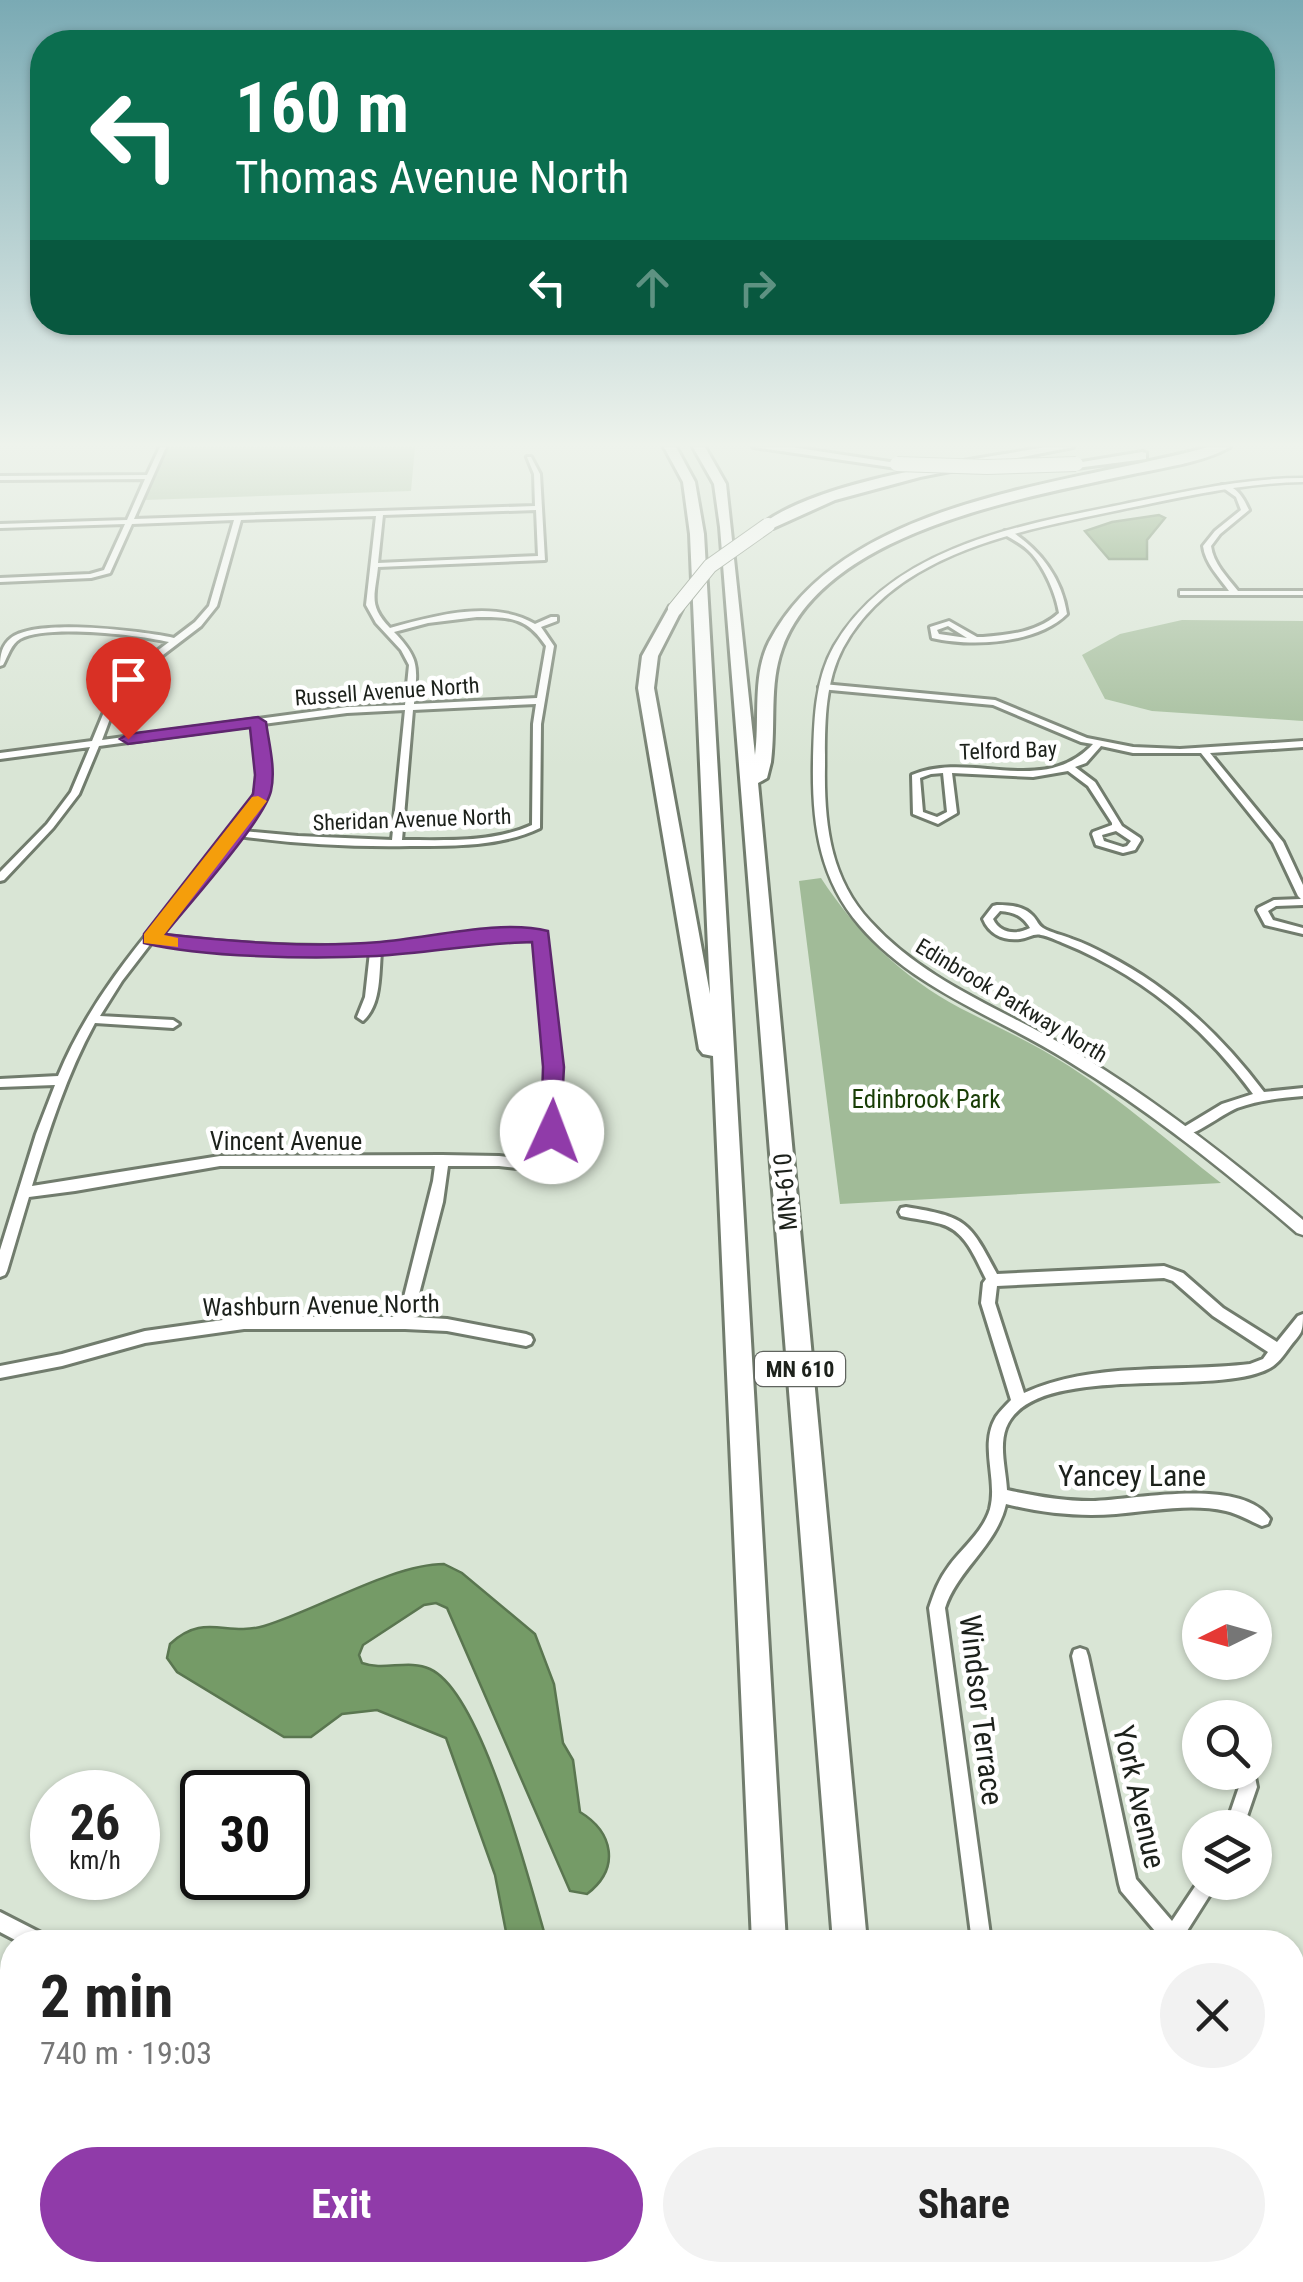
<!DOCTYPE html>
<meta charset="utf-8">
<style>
:root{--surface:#fff;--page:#f2f2f2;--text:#222;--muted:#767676;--accent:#903ba9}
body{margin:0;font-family:"Roboto Condensed",sans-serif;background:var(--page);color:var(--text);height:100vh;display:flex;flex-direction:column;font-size:38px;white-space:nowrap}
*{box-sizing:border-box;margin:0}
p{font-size:32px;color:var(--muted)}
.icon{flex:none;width:55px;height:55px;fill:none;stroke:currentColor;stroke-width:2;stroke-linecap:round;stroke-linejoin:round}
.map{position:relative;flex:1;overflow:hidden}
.side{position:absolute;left:0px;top:1930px;width:1305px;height:352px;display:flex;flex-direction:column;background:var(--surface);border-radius:40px 40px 0 0;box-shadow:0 2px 8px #0004}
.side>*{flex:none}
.guide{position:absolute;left:30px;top:30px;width:1245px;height:305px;border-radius:40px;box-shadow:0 2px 8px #0004;background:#0b6e4f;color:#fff;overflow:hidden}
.needle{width:65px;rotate:265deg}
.buttons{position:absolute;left:1182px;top:1590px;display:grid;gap:20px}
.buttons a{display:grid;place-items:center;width:90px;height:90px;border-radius:50%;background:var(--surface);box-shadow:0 2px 8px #0004;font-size:50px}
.speed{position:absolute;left:30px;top:1770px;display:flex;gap:20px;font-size:50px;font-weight:700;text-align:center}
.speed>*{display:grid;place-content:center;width:130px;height:130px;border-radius:50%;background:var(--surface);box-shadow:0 2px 8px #0004;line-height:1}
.speed small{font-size:25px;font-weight:400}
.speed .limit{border:5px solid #111;border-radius:15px;background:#fff;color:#111}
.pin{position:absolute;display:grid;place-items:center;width:85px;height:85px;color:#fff;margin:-102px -42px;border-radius:50% 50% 50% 0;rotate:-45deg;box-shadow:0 0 10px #0007}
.pin .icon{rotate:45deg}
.me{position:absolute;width:110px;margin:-55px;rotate:2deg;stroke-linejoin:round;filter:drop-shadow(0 0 8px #0008)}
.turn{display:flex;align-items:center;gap:35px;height:210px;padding:0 40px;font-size:45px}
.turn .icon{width:130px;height:130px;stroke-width:2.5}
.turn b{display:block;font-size:70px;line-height:85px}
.lanes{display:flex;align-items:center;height:95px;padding:0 40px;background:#0003;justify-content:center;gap:50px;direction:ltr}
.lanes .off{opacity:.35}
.round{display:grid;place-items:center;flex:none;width:105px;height:105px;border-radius:52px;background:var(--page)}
.headline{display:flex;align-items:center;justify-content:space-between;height:170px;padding:0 40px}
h1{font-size:60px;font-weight:700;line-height:75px}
.button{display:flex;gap:20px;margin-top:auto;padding:20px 40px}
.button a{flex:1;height:115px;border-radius:60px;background:var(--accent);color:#fff;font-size:40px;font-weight:700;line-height:115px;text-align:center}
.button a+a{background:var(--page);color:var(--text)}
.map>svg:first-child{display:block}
</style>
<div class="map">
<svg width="1303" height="2282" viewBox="0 0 1303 2282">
<rect width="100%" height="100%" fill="#d9e5d5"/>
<path fill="#a1bb98" d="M168 447H415L411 491 144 500Z
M1182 620 1303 621V721L1152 711 1105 699 1082 655 1120 634Z
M821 878C857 933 902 977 960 1008 997 1027 1034 1043 1069 1066 1122 1100 1171 1144 1221 1183L840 1204 799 881Z"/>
<path fill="#759b67" stroke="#5a7650" stroke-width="2.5" d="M1159 515 1165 518 1147 540V559H1109L1085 531 1112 522Z
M444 1564 462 1573 535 1634 554 1684 563 1743 573 1760 580 1812C613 1832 621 1868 587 1894L570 1891 447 1608 436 1603 424 1605 363 1645 359 1655 362 1663C384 1671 409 1659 430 1669 483 1693 530 1886 547 1942H508L495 1875 446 1738 377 1710 342 1714 311 1737H284L177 1672 167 1658 170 1644C204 1612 226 1637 264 1626 317 1610 393 1564 444 1564Z
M467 2270H541L537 2282H463Z"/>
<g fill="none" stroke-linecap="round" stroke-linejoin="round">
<defs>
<path id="minor" d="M160 447H166L134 519 535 506 534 474 527 457H531L540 474 545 560 378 567C375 596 368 605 390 628 434 616 493 599 535 624L551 617H557V621L541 627 554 646 541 724 540 828C500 847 454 846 410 846 353 847 295 844 239 836L157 935C229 944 302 948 374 945 431 943 488 926 545 934L560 1087 554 1159 552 1162 526 1169 499 1166H448L443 1202 413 1317 447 1319 526 1334 531 1336 533 1340 531 1344 526 1346 447 1331 405 1329H244L145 1343 62 1366 0 1378V1366L62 1354 145 1331 244 1317H399L433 1181 435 1166H220L75 1191 29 1197 7 1271 5 1275 0 1277V1250L36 1134 55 1085 0 1087V1079L58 1076C101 971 187 893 252 805L259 775 254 725 99 746 79 794 53 828 4 880 0 881V872L47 824 71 792 90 747 0 759V753L92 741 109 700 124 676 169 642C139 635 47 624 20 639 11 644 8 656 3 665L0 666C0 655 2 645 11 638 37 618 142 631 174 638L195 622 209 606 234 520 132 524 110 573 91 578 0 582V578L90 574 104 570 125 524 0 528V524L127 520 145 479 0 480V476L147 475ZM536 510 538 556 378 563 383 515ZM376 516 366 605 376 623 401 650 409 665 405 705 347 707 102 740 117 700 130 680 201 626 217 606 241 520ZM477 617C510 617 527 617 546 646L537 698 414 704C417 668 421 660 394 632L428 623ZM536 704 533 724 532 825C492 843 445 840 402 840L413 710ZM405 710 392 840 298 836 243 831 262 805 269 775 263 724 347 713ZM536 940 548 1087 542 1156 526 1159 499 1156 442 1155 220 1156 32 1186C49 1130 67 1074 95 1023L173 1028 179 1024 173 1020 100 1016 122 981 152 942 226 951 370 952 365 997 357 1017 363 1021C381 1005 379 975 381 952L482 941Z
M1222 485C1236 485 1243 497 1249 510L1220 534 1211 546C1213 563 1227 577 1238 591H1303V595H1180V591H1229C1219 577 1205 563 1203 546L1215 531 1241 510 1236 497 1222 487Z
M1005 531H1011C1040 550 1062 578 1067 614 1037 644 972 647 932 638L930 627 949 621 977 637H983C1010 635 1038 632 1059 613 1056 594 1045 569 1032 554 1025 546 1014 540 1005 535ZM948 626 967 638 939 634 937 630Z
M823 684 995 700 1087 738 1133 747 1180 749 1303 741V747L1210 753 1283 842 1303 885V905L1276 906 1268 911 1273 920 1303 928V934L1265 925 1257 910 1258 908 1274 900 1301 899 1298 896 1273 843 1201 753H1133L1101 746 1086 763 1075 767 1095 782 1122 826 1140 838 1141 840 1135 850 1123 853 1096 845 1092 834 1093 832 1112 825V823L1088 786 1068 771 1033 777 952 773 957 813 938 824 913 814 912 775C971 750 1043 798 1093 744L1081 742 993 705 820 689 819 687ZM943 773 947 812 937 817 923 812 920 778 931 774ZM1116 831 1131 841 1127 846 1123 847 1104 841 1102 835Z
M997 905C1010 905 1024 906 1033 916 1037 920 1038 925 1043 928 1051 933 1063 935 1072 939 1084 943 1096 949 1107 955 1171 988 1221 1035 1264 1092L1303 1088V1096C1281 1098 1259 1100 1237 1108 1220 1115 1195 1137 1179 1136L1177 1133 1179 1130 1222 1104 1253 1094C1204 1027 1140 974 1063 943 1056 940 1048 936 1041 935 1034 933 1028 938 1020 939 1003 941 989 934 983 919L993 906ZM1000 911C1014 912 1023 916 1030 928 1017 935 1000 934 993 919Z
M906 1207C967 1217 969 1221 997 1274L1164 1266 1183 1273 1223 1308 1277 1342 1298 1316 1303 1314C1303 1335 1301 1332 1289 1348 1283 1356 1277 1365 1268 1369 1212 1398 1032 1360 1006 1428 999 1447 1006 1470 1007 1490 1035 1496 1063 1501 1091 1501 1135 1500 1242 1476 1270 1519L1268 1524 1262 1526C1250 1521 1239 1514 1226 1511 1190 1503 1152 1511 1116 1514 1079 1517 1042 1513 1006 1504 997 1545 958 1569 945 1608L991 1942H972L929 1608C934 1593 939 1579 949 1566 962 1548 983 1532 990 1509 998 1479 979 1446 996 1417 1000 1411 1006 1405 1011 1400L981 1303 983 1283 986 1279C975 1258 966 1231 941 1224 928 1220 914 1219 901 1216L899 1212 901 1208ZM1164 1278 1173 1281 1213 1316 1268 1352 1263 1359 1250 1364C1176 1373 1093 1361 1024 1393L995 1303 997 1286Z
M1080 1648 1086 1650 1088 1656 1136 1879 1172 1921 1200 1879V1882H1218L1180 1942H1161V1938L1121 1891 1119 1884 1072 1656 1074 1650Z
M1236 1772H1254L1257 1787 1243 1828H1225L1239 1787Z
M0 1912 45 1935 47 1942H19L0 1932Z
M157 2270H180L175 2282H152Z
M1006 2270H1028L1029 2282H1007Z"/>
<path id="tertiary" d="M1303 478V482C1242 483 1184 497 1124 509 1026 530 896 550 843 648 824 684 825 727 825 766 824 823 830 878 870 921 927 984 1008 1011 1079 1054 1158 1102 1232 1160 1303 1220V1235L1297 1233C1225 1171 1150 1111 1068 1061 998 1017 915 990 860 926 819 879 812 823 813 763 814 724 814 681 834 646 892 546 1021 525 1124 504 1183 492 1242 478 1303 478Z"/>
<path id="motorway" d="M664 447H676L695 482 704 534 786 1942H752L713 1056 703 1054 699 1049 638 688 642 656 670 606H680L682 609 658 656 654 688 710 994 690 534 683 482Z
M693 447H705L726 484 755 755C760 719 752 676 769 642 844 498 1069 485 1209 447H1230C1202 463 1160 468 1128 475 1022 498 823 532 782 649 769 685 776 724 771 762L767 778 758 783 867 1942H833L720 527 714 484Z
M753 447H791L903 464 897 468Z
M1045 447H1073L920 477 835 500 773 528 761 525C821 479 969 461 1045 447Z
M1142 452 1146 453V459L1076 468 1070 464Z
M765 2270H805L806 2282H766Z
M859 2270H899L900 2282H860Z"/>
</defs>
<use href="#minor" stroke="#717c6d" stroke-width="6"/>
<use href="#tertiary" stroke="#717c6d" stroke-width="5"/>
<use href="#motorway" stroke="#717c6d" stroke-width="6"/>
<use href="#minor" fill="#fff" fill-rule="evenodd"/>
<use href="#tertiary" fill="#fff" fill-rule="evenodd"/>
<use href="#motorway" fill="#fff" fill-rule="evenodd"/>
<defs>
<path id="motorway-bridge" d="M897 464 987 467 1076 464
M675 609 710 566 768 525"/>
</defs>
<use href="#motorway-bridge" stroke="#717c6d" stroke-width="16" stroke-linecap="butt"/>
<use href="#motorway-bridge" stroke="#fff" stroke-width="14"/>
</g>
<linearGradient id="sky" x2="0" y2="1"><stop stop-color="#7aaab4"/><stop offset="0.58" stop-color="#eef3ec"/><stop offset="1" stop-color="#eef3ec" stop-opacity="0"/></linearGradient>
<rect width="1303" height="767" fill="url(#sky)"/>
<path fill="#903ba9" stroke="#5e266e" stroke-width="2.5" d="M258 717 266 722C269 744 276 769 271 791 264 821 188 905 165 934 235 942 310 948 380 942 430 938 500 919 548 931L564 1067 560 1138 552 1140 541 1132 543 1067 532 942C480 943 429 953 377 956 314 959 204 958 144 943V934L253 794 255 775 250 728 128 744 120 739 128 734Z"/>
<path fill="#f59e0b" d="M258 796 267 801 164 935 178 938V947L144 943V934L252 797Z"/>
<g text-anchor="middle" stroke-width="9" stroke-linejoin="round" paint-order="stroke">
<g font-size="22" fill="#1c211b" stroke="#fff">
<text transform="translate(387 691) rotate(-4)" y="8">Russell Avenue North</text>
<text transform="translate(1008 750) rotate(-2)" y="8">Telford Bay</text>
<text transform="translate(412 819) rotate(-2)" y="8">Sheridan Avenue North</text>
<text transform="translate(1012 1000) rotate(31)" y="8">Edinbrook Parkway North</text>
</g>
<rect fill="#fff" stroke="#60645f" stroke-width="2.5" x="755" y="1352" width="90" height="34" rx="8"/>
<g font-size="22" font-weight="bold" fill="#1c211b">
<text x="800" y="1377">MN 610</text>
</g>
<g font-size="25" fill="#183d05" stroke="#fff">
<text x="926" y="1108">Edinbrook Park</text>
</g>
<g font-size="25" fill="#1c211b" stroke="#fff">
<text x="286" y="1150">Vincent Avenue</text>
<text transform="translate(785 1192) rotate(-95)" y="9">MN-610</text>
<text transform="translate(321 1305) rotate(-1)" y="9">Washburn Avenue North</text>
</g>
<g font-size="30" fill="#1c211b" stroke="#fff">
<text x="1132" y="1486">Yancey Lane</text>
<text transform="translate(981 1710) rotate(83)" y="10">Windsor Terrace</text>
<text transform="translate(1139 1797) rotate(77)" y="10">York Avenue</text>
</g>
</g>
</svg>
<div class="buttons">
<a><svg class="needle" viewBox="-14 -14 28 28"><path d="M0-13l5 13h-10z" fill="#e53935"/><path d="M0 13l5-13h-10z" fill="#767676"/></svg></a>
<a><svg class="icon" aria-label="search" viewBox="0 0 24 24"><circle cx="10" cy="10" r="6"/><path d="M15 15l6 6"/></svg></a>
<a><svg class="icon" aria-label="layers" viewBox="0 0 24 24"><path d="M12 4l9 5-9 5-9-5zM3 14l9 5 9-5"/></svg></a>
</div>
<div class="speed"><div>26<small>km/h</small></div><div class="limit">30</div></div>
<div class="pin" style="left:128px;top:739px;background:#d93025"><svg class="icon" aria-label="arrive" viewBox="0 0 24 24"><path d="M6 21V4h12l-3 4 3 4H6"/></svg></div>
<svg class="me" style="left:552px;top:1132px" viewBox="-20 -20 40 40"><circle r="19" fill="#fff"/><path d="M0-13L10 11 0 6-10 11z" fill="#903ba9"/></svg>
<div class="guide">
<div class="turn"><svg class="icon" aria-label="left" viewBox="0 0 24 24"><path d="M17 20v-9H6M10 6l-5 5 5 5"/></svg><div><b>160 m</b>Thomas Avenue North</div></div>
<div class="lanes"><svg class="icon" aria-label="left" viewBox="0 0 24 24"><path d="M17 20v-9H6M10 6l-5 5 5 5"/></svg><svg class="icon off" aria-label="ahead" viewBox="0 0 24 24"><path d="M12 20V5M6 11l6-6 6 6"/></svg><svg class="icon off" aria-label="right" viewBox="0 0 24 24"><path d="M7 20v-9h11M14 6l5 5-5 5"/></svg></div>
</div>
<section class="side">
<div class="headline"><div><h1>2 min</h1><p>740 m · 19:03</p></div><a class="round"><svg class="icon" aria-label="close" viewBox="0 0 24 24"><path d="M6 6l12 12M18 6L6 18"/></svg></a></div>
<div class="button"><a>Exit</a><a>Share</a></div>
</section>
</div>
